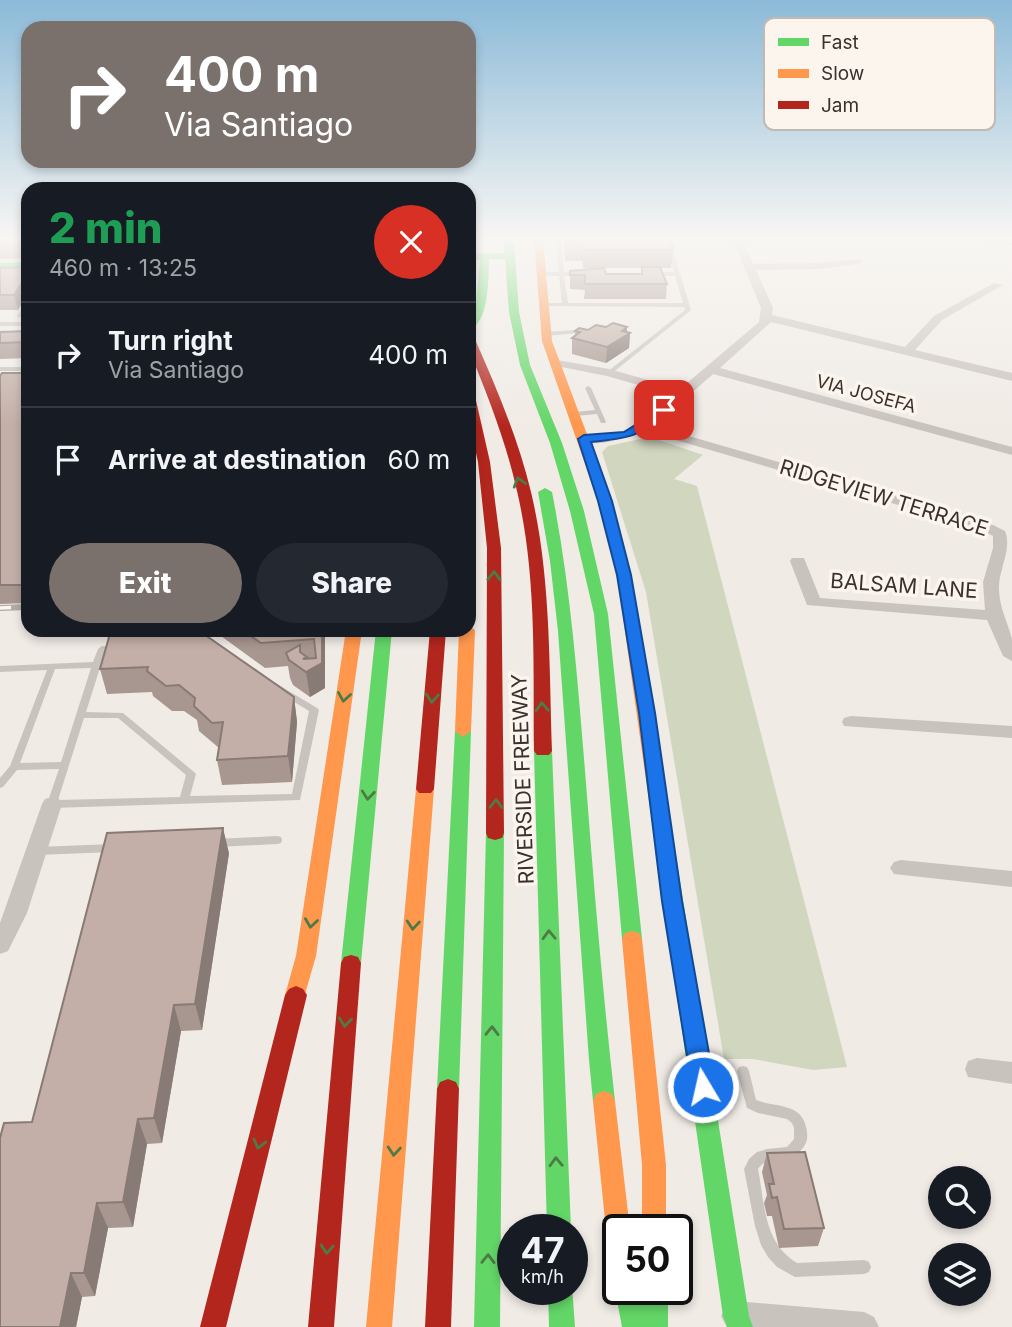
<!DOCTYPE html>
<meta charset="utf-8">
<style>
:root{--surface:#171b24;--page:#242831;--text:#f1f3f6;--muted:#9ea1a6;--line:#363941;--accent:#7a716c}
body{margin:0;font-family:Inter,sans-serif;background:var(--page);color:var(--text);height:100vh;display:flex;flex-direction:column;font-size:26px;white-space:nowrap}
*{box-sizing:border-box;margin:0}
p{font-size:23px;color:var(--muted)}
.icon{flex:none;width:38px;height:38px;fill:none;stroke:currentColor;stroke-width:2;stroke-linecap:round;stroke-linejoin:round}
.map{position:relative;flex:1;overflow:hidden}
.side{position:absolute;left:21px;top:182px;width:455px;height:455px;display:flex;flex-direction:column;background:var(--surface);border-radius:21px;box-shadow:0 4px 10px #0003}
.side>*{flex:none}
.hud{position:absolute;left:21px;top:21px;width:455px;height:147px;border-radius:21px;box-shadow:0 4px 10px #0003;background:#7a716c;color:#fff;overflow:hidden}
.buttons{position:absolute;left:928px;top:1166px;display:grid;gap:14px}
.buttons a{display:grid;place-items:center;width:63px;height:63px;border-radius:50%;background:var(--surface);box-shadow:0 4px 10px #0003;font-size:35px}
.speed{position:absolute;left:497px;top:1214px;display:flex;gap:14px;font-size:35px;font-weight:700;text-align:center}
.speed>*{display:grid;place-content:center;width:91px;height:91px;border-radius:50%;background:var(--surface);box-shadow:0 4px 10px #0003;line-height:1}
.speed small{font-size:18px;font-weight:400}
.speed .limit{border:4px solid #111;border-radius:10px;background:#fff;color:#111}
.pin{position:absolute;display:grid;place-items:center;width:60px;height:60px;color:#fff;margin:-30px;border-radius:14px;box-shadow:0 4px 10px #0006}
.me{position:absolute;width:77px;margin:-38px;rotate:351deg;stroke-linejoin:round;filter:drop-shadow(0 0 5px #0008)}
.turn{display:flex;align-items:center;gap:24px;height:147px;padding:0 28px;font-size:32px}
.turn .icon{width:91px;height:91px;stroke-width:2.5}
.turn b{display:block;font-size:49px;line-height:60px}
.round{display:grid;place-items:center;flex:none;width:74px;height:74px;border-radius:37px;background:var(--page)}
.head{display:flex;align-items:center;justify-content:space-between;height:119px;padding:0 28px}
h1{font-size:42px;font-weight:800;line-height:52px;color:#1e9e55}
.cta{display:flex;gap:14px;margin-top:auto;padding:14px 28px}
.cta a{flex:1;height:80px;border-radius:42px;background:var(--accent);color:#fff;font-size:28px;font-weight:800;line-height:80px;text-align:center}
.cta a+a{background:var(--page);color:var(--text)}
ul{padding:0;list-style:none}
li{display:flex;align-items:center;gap:21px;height:105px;padding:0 28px;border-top:2px solid var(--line)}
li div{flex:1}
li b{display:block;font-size:26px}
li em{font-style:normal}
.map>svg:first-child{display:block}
</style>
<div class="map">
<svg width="1012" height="1327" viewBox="0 0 1012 1327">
<rect width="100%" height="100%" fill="#f0ebe5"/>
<path fill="#d1d6bf" d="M650 437 703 455 674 479 697 486 847 1067 813 1070 753 1059H724L646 592 602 452 608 446Z"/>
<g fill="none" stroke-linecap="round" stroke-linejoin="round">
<path fill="#c9c3be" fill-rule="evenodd" d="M556 240H561L564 272H581L584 274 581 276H564L568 303H683L675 276H651L648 274 651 272H674L665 240H670L691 310 611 374H607V372L685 310 684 307 541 306V304L543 303H562L559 276H541L538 274 541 272H559Z
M28 302V308L24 314H28V318L18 317 17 316 26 303Z
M0 322H28V326H0Z
M576 330 578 331V333L546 336 543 334 546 332Z
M0 367H28V371H0Z
M588 386 591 388 606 422 605 423H601L597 414 575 416 572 414 575 412 595 410 585 388Z
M211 644 317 708 319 710 300 800 52 808 48 807 47 804 59 769 17 770 3 787 0 788V778L10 766 47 670 0 672V666L93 662 98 649 102 646ZM209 650 309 711 292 794 190 796 196 774 194 772 123 713 86 712 105 652ZM91 668 61 762 20 763 55 669ZM84 718H118L186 775 180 797 58 800Z
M277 836 281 837 282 840 281 843 277 844 216 847 212 846 211 843 212 840 216 839Z
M114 844 118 845 119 848 118 851 114 852 37 855 33 854 32 851 33 848 37 847Z
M743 1066 747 1067 749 1071 756 1100C777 1108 804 1102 807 1132 808 1140 806 1145 800 1151 785 1168 770 1152 758 1169 765 1204 763 1242 797 1263L864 1260 869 1262 871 1267 869 1272 864 1274 795 1277 777 1267 768 1257 761 1245 755 1226 744 1169 749 1159 757 1152 767 1149 787 1147 794 1139V1128L792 1123 787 1119 758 1113 747 1108 737 1071 739 1067Z"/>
<path fill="#c9c3be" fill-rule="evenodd" d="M733 240H743L753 264 819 263 861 259V263L857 264 819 269 756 270 773 308 772 315 905 347 934 316 994 283 1003 285 942 320 915 350 1012 373V381L771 322 720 368 1012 447V455L713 374 654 426 987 522 1005 531C1012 548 1000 567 999 585 998 605 1007 620 1012 639 1012 646 1012 654 1012 661L1003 656 987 620 807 605 790 561 792 558H804L820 598 985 610 983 582 993 548V536L977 528 645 431C628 437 592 450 577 439 587 431 603 436 616 433 640 427 656 410 673 395L607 376 551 365V359L609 369 680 389 759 322 761 308Z
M989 240 1012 241V247L990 242Z
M851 716 1012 726V738L844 726 842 722 844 718Z
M52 797 59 799 62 804 27 913 8 951 0 954V923L42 804 45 799Z
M901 860 1012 871V887L894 874 890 868 894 862Z
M977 1058 1012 1062V1084L968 1077 965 1069 968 1061Z
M736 1301 864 1312 874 1317 879 1327H727L721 1316 726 1306Z"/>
<path fill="#63d668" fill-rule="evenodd" d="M504 240H514L519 312 530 365 562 443 584 511 608 614 642 939 639 945 632 947 625 945 622 939 594 614 570 511 550 443 520 365 509 312 505 259H489C488 280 490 320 469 331V317L476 303 480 260H469V254L504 253Z
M28 262V268L0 269V263Z
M545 488 552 492C571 588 578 685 586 783 594 889 603 995 615 1101L612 1108 604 1111 596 1108 593 1101 589 1060 558 631 550 561 538 492Z
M376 630H392L361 963 358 969 351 971 344 969 341 963Z
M463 725 471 731 459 1089 456 1096 448 1099 440 1096 437 1089 455 731Z
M543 745 549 747 552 751 571 1230H547L534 751 537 747Z
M655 774 661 776 664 780 749 1316 753 1327H727L723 1316 646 780 649 776Z
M495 826 502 828 504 833 500 1327H474L486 833 488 828Z
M618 1284V1290H641L642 1296V1290H668V1327H622L615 1290Z
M572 1286 575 1327H549L548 1290H572Z"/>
<path fill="#ff974d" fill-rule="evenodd" d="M534 240H543L552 341 612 501 631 575 664 780 661 784H649L646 780 617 575 598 501 542 341Z
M469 626 475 630 471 731 463 737 455 731 459 630H469Z
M346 630H362L316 956 303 1001 296 1004 289 1001 285 995 296 956Z
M425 783 431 785 434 789 392 1327H366L416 789 419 785Z
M632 931 639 933 642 939 666 1165V1230H642V1165L622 939 625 933Z
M604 1091 612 1094 615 1101 630 1230H618V1242L609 1239 606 1230 593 1101 596 1094Z"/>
<path fill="#b3261e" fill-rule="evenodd" d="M469 334 474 337C496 387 518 438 531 492 551 576 549 664 552 751L549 755H537L534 751C533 664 537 576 517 491 506 442 488 396 469 350Z
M469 393 475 396 490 462 501 548 504 833 502 838 495 840 488 838 486 833 487 548 478 462 469 422Z
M469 519 476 523V576L469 580Z
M430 630H446L434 789 431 793H419L416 789Z
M351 955 358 957 361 963 334 1327H308L341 963 344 957Z
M296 986 303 989 307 995 226 1327H200L285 995 289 989Z
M448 1079 456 1082 459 1089 451 1327H425L437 1089 440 1082Z"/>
<defs>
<path id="rail" d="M0 608 28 607"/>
</defs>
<use href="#rail" stroke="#b1aca8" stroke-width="6"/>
<use href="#rail" stroke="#fbf5ee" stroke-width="3.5" stroke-dasharray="11" stroke-linecap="butt"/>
</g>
<path fill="#a89690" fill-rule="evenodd" d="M0 240H28V258L0 259Z
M564 240H670L673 250 671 268H661L667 284 666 299H584L585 290 570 289V271L597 268H583L582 261H565ZM604 268H641V274H606Z
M28 267 18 310H0V268Z
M606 327H627V332L630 333 629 348 606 363 572 354V338L575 337V331L588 330Z
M28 331V358L0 359V332Z
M28 373V603L0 604V376Z
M111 630H325V688L310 697 293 685 290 678 288 666 265 668 221 636 208 637 294 697 297 722 292 782 222 785 217 760 219 748 199 731 197 720 184 711H172L153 696 152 692 107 694 100 669Z
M229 853 202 1030 181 1031 162 1143 147 1144 133 1227 108 1228 95 1296 82 1297 76 1327H0L32 1122Z
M767 1153 824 1228 818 1246 779 1248 772 1216H767L764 1203 767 1195 762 1172Z"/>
<path fill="#887a75" d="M28 273V293L18 310 14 295Z
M627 327V335L630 333 629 348 606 363 607 347 622 331Z
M322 630H325V688L310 697 306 672 303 659 307 657 309 670 322 663Z
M294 697 297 722 292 782 288 756Z
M223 828 229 853 202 1030 195 1004Z
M174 1005 181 1031 162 1143 154 1118Z
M138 1119 147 1144 133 1227 123 1202Z
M97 1203 108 1228 95 1296 84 1273Z
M71 1273 82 1297 76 1327H60Z"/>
<path fill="#c3afa7" stroke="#887a75" stroke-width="2" d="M566 240H670L673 250H584L583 243H566Z
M28 267V273L14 295H0V268Z
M642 267H660L667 284H585V275H570V271L604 268 606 274H642Z
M613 323 627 327 622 331 630 333 607 347 572 338 580 332 575 331 579 328 588 330 596 325 606 327Z
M28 331V342L0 343V332Z
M2 373H28V585H0V376Z
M111 630H198L294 697 288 756 217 760 223 722 212 723 194 706 195 698 179 685 166 686 147 671 148 667 100 669Z
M242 630H322V663L306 672 289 660 286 653 300 645V652L307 657 303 659 316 658 314 639 261 643Z
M223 828 195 1004 174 1005 154 1118 138 1119 123 1202 97 1203 84 1273H71L60 1327H0V1138L4 1123 32 1122 107 833Z
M805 1152 824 1228 784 1229 777 1197 772 1198 769 1184H774L767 1153Z"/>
<defs><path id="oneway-chevron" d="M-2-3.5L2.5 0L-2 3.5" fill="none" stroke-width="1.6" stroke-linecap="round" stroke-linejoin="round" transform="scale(1.75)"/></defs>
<g stroke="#4d7b46">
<use href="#oneway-chevron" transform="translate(519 482) rotate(-107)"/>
<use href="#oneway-chevron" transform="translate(494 576) rotate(-89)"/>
<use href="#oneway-chevron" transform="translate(344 697) rotate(99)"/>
<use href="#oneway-chevron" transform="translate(432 698) rotate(95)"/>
<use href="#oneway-chevron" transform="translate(542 707) rotate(-92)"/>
<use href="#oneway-chevron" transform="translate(368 795) rotate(96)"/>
<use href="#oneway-chevron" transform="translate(496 804) rotate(-89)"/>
<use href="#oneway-chevron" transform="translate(311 923) rotate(98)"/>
<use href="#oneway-chevron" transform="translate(413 925) rotate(95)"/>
<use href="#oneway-chevron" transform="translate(549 935) rotate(-92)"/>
<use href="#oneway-chevron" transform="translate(345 1022) rotate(96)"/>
<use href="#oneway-chevron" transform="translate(492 1031) rotate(-89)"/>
<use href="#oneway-chevron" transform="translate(259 1144) rotate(104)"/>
<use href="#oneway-chevron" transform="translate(394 1151) rotate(95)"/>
<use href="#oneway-chevron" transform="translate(556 1162) rotate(-92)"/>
<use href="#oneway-chevron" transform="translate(327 1249) rotate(94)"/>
<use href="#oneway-chevron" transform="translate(488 1259) rotate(-89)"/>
</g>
<linearGradient id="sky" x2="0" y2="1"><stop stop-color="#8bbad8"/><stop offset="0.56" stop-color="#f8f6f3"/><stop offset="1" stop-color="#f8f6f3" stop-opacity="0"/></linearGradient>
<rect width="1012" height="426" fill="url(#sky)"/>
<path fill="#1a73e8" stroke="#114b97" stroke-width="2" d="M664 407 670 410C647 436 623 439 591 442L612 501 631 575 655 713 682 901 715 1087 711 1094 703 1097 695 1094 692 1087 662 901 639 713 617 575 598 501 578 439 584 435 624 432Z"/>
<g text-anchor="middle" stroke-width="7" stroke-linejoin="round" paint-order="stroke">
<g font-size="18" fill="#3b302b" stroke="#fbf5ee">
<text transform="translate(866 394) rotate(15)" y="6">VIA JOSEFA</text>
</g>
<g font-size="21" fill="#3b302b" stroke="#fbf5ee">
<text transform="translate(884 498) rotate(17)" y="7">RIDGEVIEW TERRACE</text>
<text transform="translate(904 586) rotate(4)" y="7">BALSAM LANE</text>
<text transform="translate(523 779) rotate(-92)" y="7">RIVERSIDE FREEWAY</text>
</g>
</g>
<rect x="764" y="18" width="231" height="112" rx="10" fill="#fbf5ee" stroke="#c1bab4" stroke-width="2"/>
<rect x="778" y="38" width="31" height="8" fill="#63d668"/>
<rect x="778" y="69" width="31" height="9" fill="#ff974d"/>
<rect x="778" y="101" width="31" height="8" fill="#b3261e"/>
<g font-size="19" fill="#3b302b">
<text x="821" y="49">Fast</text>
<text x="821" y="80">Slow</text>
<text x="821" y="112">Jam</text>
</g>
</svg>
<div class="buttons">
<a><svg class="icon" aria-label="search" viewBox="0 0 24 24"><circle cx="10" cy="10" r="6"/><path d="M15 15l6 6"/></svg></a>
<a><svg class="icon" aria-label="layers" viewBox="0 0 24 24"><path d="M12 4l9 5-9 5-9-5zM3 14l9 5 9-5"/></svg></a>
</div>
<div class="speed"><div>47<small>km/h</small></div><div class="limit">50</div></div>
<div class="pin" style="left:664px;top:410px;background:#d93025"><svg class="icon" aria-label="arrive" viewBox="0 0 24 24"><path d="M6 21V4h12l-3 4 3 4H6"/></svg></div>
<svg class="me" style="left:703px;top:1087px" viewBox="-20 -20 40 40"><circle r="17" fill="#1a73e8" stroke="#fff" stroke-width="3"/><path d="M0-11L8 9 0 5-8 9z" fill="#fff"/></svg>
<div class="hud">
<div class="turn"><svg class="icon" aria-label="right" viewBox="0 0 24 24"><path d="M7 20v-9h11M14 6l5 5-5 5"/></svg><div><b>400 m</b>Via Santiago</div></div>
</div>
<section class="side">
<div class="head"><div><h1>2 min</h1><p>460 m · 13:25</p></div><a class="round" style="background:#d93025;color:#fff"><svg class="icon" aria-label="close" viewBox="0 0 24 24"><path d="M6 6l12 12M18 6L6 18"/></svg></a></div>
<ul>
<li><svg class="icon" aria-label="right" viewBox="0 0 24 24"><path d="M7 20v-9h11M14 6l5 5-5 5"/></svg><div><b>Turn right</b><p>Via Santiago</p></div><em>400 m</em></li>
<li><svg class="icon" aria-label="arrive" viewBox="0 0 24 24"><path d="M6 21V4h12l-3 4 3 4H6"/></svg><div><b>Arrive at destination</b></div><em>60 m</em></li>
</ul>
<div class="cta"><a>Exit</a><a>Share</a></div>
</section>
</div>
